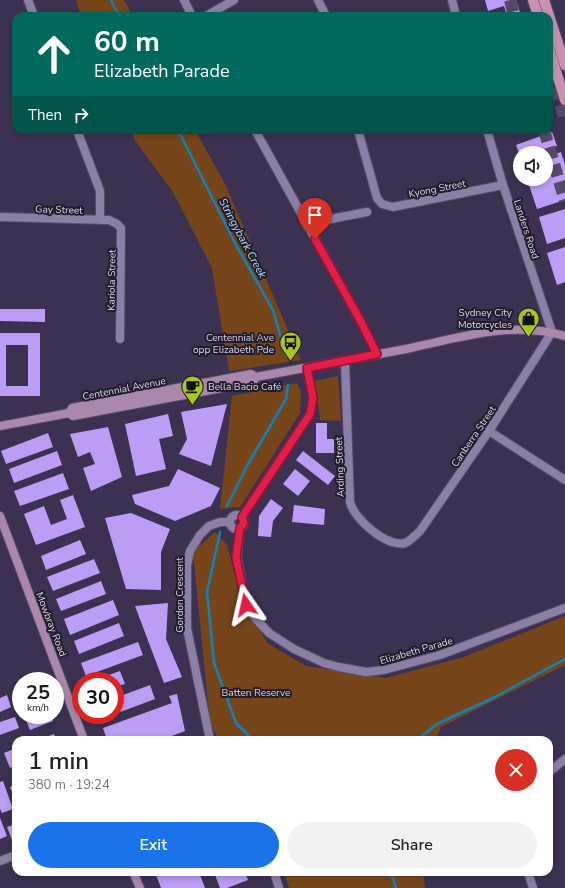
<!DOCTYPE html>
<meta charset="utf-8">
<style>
:root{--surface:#fff;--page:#f2f2f2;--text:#222;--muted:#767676;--accent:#1a73e8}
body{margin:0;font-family:"Nunito Sans",sans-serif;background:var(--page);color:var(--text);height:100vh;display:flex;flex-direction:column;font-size:15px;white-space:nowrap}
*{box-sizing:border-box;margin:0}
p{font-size:13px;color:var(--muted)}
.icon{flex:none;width:22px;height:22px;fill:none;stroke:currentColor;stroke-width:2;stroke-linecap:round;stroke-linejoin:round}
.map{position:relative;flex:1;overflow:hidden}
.side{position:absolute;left:12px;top:736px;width:541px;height:140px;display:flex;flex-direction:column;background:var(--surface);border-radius:12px;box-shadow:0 2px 6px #0003}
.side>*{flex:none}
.banner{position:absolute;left:12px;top:12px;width:541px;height:122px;border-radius:12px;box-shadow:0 2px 6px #0003;background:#00695c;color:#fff;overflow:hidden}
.tools{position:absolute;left:513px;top:146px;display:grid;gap:8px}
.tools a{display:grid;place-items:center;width:40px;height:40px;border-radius:50%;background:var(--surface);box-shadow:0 2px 6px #0003;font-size:20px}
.speed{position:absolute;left:12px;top:672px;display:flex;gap:8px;font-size:20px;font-weight:700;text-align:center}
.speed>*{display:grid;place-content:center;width:52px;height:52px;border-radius:50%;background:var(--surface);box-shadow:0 2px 6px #0003;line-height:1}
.speed small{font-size:10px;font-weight:400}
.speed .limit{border:6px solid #d22;background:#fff;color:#111}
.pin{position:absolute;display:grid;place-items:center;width:34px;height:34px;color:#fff;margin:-41px -17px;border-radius:50% 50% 50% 0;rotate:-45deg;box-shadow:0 0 4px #0007}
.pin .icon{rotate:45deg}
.me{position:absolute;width:44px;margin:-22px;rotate:349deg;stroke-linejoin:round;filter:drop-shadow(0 0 3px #0008)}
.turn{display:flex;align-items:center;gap:14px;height:84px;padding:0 16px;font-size:18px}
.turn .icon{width:52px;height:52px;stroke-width:2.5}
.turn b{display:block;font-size:28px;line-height:34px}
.then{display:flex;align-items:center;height:38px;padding:0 16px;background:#0003;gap:8px;font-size:15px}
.round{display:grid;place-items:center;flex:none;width:42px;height:42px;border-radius:21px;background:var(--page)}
.overview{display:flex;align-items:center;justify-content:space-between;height:68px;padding:0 16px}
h1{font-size:24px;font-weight:600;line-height:30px}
.primary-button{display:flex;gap:8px;margin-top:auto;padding:8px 16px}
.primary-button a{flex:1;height:46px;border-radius:24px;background:var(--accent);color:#fff;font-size:16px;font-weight:600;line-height:46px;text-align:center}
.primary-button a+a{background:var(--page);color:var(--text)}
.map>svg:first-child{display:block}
</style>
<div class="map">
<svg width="565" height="888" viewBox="0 0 565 888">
<rect width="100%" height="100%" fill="#3d3152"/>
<path fill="#76461a" d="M76 0H124L133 16H81Z
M132 130H195L225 184 301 360 229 371 212 268 173 192 134 139Z
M338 376 341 421 320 420 315 381Z
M297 383 301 392 300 413 240 507 220 509 232 396Z
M215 532 227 545 239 590 267 643 306 666 386 678 464 657 565 616V665L441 727 436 740H219L210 723 193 552Z
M284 872H423L425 888H289Z"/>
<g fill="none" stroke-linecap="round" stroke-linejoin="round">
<path stroke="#1082bd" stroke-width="2.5" d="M111 0 119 16
M178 130 236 245 273 310 286 356
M227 506 248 464 286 399 288 385
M220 532 207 592 214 663 236 723 253 740
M417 740 437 724 495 697 565 659
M391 872 396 888"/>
</g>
<path fill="#bc9df5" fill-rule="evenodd" d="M485 0H516L521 16H507L504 6 488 11Z
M552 132 557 146 535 153H519L516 145Z
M561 152 565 164V200L537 209 527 179H546V157Z
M565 209V238L547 244 539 217Z
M565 247V282L557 285 547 253Z
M0 309H45V322L0 321Z
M0 333H40V396H0ZM6 345H28V386H6Z
M227 404 211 466 179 454 187 439 181 412Z
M168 414 173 436 159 439 166 469 136 476 125 424Z
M316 423H327V439H334V453H316Z
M108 427 122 477 91 491 83 468 95 464 90 452 78 457 70 434Z
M48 433 53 447 6 464 1 451Z
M57 451 62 465 14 483 9 469Z
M303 451 335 476 328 485 296 460Z
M178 469 220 488 211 506 175 521 135 504 132 495 169 486Z
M295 469 310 481 298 496 283 484Z
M63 473 69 489 20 506 14 491Z
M73 495 85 527 36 545 24 514 44 506 51 525 67 519 60 500Z
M271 499 283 508 273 521 271 537 258 536 259 516Z
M294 505 325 509 324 525 292 522Z
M131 513 170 529 161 552V590L126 589 105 518Z
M80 540 86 554 46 570 41 556Z
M94 559 100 573 53 591 47 577Z
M101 581 106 594 61 611 56 599Z
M113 600 119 615 70 635 64 619Z
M168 603 166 639 182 677 164 683 135 606Z
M119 623 124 636 79 654 74 641Z
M138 642 143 655 86 676 81 663Z
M120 671 125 684 115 687V681H92Z
M21 685V706L14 687Z
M150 685 155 699 115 714V698Z
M177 694 185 731 161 740H107L103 728 172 703 169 696Z
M7 695 11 707 0 712V698Z
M24 715H51L53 721 30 730Z
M15 717 19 728 0 735V722Z
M54 734 56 740H38Z
M16 748V765L10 768 4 753Z
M3 781 13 809 2 813 0 809V782Z
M16 784V802L10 787Z
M0 818 7 836 0 839Z
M16 824V839L12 840 7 827Z
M155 872H199L205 888H161Z
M214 872H245L248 880 227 888H220Z"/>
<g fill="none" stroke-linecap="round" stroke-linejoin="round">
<path stroke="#554a69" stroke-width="12" stroke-dasharray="12 6" stroke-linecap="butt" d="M510 0 514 16
M551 70 565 120
M544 130 565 201"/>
<defs>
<path id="street" d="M28 0 34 16
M184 0 192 16
M318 0 326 16
M452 0 456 16
M206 16 234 0
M77 130 100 191V220
M255 130 360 320 377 354
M358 130 377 198 382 204 393 207 503 185
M0 217 109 220 117 224 121 228 120 339
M307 226 320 221 367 212
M345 361 350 502C354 519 386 547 405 543 411 541 415 535 420 531L489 431 552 332 503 185 487 130
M489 431 565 480
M230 522a7 7 0 1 1 14 0a7 7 0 1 1-14 0Z
M242 517 310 414 313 398 307 368
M240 528 237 557 246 605 256 619 269 633 294 649 324 663 339 667 366 672 384 670 440 655 565 608
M210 740 187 628V566L190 551 200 535 209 526 220 522H230
M549 772 565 759
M0 861 16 855
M274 872 279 888
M528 872 533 888"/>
<path id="secondary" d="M69 413 72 408 251 374 256 377C306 368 356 358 406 349 458 338 513 320 565 336
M0 426 69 413 73 416 253 382 256 377
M0 516 84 740
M133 872 140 888"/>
<path id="primary" d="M533 0 538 16
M544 0 565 65
M549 49 565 100"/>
</defs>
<use href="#street" stroke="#584d69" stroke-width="10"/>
<use href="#secondary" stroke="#584d69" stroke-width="10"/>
<use href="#primary" stroke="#584d69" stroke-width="12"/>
<use href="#street" stroke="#8b7fa5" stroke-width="8"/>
<use href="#secondary" stroke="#aa88ab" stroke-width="8"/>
<use href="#primary" stroke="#ca91b1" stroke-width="10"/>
</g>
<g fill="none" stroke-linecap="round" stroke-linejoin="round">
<defs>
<path id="route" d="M246 605 236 557 240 528 244 523 242 517 310 414 313 398 307 368 377 354 360 320 315 239"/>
</defs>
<use href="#route" stroke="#92132f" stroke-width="10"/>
<use href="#route" stroke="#e11d48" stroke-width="7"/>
</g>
<defs>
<symbol id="shop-pin" viewBox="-11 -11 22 30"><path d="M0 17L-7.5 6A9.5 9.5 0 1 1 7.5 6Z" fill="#aac717" stroke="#211c2b"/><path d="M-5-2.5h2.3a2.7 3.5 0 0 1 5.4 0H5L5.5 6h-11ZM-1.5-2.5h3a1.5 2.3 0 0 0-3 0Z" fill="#111"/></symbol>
<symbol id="bus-pin" viewBox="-11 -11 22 30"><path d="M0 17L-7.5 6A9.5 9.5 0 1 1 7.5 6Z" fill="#aac717" stroke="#211c2b"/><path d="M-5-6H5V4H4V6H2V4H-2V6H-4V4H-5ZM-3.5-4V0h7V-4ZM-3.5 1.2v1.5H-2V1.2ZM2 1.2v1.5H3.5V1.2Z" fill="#111"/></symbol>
<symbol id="cafe-pin" viewBox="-11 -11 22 30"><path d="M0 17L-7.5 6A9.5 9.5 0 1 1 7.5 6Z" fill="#aac717" stroke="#211c2b"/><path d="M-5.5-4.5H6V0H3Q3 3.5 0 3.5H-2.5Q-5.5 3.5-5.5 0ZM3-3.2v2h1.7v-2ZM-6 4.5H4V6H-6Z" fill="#111"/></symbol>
</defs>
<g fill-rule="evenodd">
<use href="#shop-pin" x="516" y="306" width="25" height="34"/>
<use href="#bus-pin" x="278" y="330" width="25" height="34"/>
<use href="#cafe-pin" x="180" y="374" width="25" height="34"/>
</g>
<g text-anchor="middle" stroke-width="4" stroke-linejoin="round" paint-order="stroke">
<g font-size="10" fill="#ddd7eb" stroke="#211c2b">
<text transform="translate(437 188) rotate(-11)" y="4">Kyong Street</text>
<text transform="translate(59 209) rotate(2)" y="4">Gay Street</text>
<text transform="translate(527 229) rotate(72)" y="4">Landers Road</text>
<text transform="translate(111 280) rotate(-89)" y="4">Kariola Street</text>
<text transform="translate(124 388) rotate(-11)" y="4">Centennial Avenue</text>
<text transform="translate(473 436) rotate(-56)" y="4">Canberra Street</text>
<text transform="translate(339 467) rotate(-92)" y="4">Arding Street</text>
<text transform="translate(179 595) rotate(-90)" y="4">Gordon Crescent</text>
<text transform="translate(52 624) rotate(69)" y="4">Mowbray Road</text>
<text transform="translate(416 650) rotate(-16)" y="4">Elizabeth Parade</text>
</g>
<g font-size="10" fill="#ddd7eb" stroke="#211c2b" text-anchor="end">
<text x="512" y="316">Sydney City<tspan x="512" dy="12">Motorcycles</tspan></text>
<text x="274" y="341">Centennial Ave<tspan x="274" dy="12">opp Elizabeth Pde</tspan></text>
<text x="208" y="390" text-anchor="start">Bella Bacio Café</text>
</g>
<g font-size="10" fill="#fad1b1" stroke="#211c2b">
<text x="256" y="696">Batten Reserve</text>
</g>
<g font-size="11" font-style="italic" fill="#b0dcfb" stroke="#211c2b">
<text transform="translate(243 238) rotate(62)" y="4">Stringybark Creek</text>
</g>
</g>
</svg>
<div class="tools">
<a><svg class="icon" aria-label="sound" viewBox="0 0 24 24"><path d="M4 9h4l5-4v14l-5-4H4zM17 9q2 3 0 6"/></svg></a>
</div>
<div class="speed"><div>25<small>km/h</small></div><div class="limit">30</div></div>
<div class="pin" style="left:315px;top:239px;background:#d93025"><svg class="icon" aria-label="arrive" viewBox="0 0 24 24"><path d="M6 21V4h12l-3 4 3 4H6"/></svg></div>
<svg class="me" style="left:246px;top:605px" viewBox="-20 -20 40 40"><path d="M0-17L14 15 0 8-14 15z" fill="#e11d48" stroke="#fff" stroke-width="4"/></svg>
<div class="banner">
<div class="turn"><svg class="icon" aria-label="ahead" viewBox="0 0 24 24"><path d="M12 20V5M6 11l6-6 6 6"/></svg><div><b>60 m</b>Elizabeth Parade</div></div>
<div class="then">Then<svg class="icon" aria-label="right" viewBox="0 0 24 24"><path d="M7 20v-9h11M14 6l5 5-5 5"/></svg></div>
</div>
<section class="side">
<div class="overview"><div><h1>1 min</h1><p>380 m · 19:24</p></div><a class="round" style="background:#d93025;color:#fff"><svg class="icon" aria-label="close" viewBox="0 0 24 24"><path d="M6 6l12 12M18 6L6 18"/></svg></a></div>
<div class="primary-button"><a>Exit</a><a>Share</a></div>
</section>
</div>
